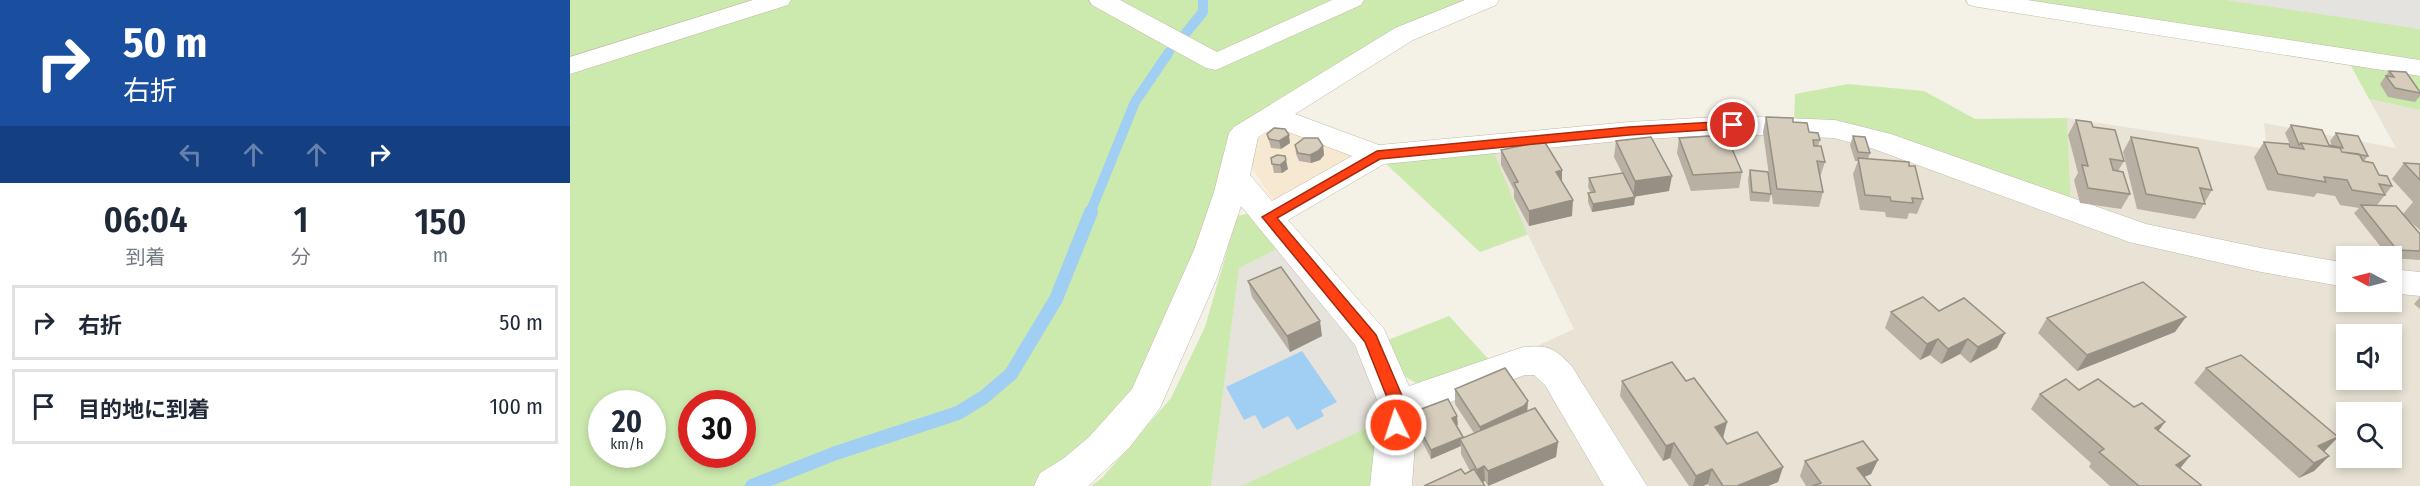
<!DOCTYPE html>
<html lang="ja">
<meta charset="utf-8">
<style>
:root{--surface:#fff;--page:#f6f6f7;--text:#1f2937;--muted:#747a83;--line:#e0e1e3}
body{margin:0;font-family:"Fira Sans Condensed","Noto Sans JP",sans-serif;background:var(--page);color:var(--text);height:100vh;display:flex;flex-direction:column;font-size:22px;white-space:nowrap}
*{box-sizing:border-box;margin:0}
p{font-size:20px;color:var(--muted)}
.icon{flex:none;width:33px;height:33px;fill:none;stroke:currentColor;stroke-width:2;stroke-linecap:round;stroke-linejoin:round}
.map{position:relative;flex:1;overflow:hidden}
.panel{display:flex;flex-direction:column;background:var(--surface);width:570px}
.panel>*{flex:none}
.hud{background:#1a4fa0;color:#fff;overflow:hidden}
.needle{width:39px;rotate:277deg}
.tools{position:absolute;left:1766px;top:246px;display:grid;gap:12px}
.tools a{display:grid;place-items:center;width:66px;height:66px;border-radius:0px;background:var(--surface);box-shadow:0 3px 9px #0003;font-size:30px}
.speed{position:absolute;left:18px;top:390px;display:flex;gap:12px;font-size:30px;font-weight:700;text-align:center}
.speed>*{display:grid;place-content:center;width:78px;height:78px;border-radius:50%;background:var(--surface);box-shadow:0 3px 9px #0003;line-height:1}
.speed small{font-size:15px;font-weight:400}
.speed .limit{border:9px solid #d22;background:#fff;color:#111}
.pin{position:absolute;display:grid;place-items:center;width:51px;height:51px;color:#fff;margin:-26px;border:3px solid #fff;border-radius:50%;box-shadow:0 2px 6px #0007}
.me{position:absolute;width:66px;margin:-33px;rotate:356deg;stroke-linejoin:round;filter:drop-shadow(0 0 4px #0008)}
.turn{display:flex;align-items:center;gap:21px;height:126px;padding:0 24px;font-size:27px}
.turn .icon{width:78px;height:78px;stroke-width:2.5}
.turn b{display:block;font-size:42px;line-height:51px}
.lanes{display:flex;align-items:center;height:57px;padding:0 24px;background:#0003;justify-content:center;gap:30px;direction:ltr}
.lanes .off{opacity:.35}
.eta{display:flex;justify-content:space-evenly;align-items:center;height:102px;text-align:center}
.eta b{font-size:36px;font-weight:600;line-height:42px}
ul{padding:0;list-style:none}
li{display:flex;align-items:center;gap:18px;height:75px;margin:0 12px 9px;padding:0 12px;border:3px solid var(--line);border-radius:0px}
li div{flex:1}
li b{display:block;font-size:22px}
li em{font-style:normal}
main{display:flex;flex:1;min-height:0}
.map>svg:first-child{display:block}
</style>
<main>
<section class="panel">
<div class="hud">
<div class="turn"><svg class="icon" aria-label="right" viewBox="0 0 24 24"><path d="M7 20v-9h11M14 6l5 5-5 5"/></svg><div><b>50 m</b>右折</div></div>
<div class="lanes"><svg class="icon off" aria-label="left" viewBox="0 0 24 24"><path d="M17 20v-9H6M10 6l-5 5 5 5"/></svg><svg class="icon off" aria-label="ahead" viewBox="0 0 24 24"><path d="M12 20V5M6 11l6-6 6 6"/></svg><svg class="icon off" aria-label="ahead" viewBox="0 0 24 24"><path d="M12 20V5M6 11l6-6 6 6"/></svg><svg class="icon" aria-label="right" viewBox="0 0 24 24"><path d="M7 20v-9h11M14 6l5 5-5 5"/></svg></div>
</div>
<div class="eta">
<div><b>06:04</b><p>到着</p></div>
<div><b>1</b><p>分</p></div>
<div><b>150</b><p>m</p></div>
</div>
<ul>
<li><svg class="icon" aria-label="right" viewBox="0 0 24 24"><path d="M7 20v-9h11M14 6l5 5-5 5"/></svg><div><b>右折</b></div><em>50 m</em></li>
<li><svg class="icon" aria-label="arrive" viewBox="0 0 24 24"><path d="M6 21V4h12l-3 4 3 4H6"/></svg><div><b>目的地に到着</b></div><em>100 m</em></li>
</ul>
</section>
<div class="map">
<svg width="1850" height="486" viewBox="0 0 1850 486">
<rect width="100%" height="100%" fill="#f4f1e7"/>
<path fill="#e8e3d5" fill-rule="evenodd" d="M1799 99 1850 110V275L1821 273V256H1776V269L1571 229 1501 204 1497 118 1697 149 1694 123 1826 148Z
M1144 133 1269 134 1562 238 1776 280V302H1821V289L1850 290V486H1070L958 350 1004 329 958 235 910 252 810 158ZM1776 334H1821V380H1776ZM1776 412H1821V458H1776Z
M960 370 971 371 1048 486H830L839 415Z"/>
<path fill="#f7e8d1" d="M705 121 794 159 707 206 680 165 691 131Z"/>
<path fill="#e6e2dc" d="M713 246 793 347 816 419 671 486H641L669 267Z"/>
<path fill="#cceaae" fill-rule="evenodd" d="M0 0H903L826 30 664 127 615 294 566 397 470 486H0ZM32 404H82V454H32ZM122 404H172V454H122Z
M1431 0H1850V63Z
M1779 62 1850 73V110L1799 99Z
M1278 84 1354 91 1405 119 1497 118 1501 204 1224 124 1225 94Z
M922 148 957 234 910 252 810 158Z
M687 212 713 246 669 268 641 486H521L532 478 601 398 635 327 667 216Z
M879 316 922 363 848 384 834 376 818 340Z
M816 419 804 486H671Z"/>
<path fill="#e5e3df" d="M1656 0H1850V29Z"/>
<path fill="#a1cef3" d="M732 351 767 402 751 410 754 416 727 430 718 416 693 429 685 415 674 420 656 387Z"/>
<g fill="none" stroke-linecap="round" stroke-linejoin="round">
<path stroke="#a1cef3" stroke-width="10" d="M615 34 633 12V0
M520 213 565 102 599 52"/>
<path stroke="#a1cef3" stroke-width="14" d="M182 486 266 453 388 413 414 397 441 374 486 299 521 212"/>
<defs>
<path id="minor" d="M183 0H221L218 5 0 74V57Z
M519 0H550L647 52 762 0H794L791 5 646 70 636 68 522 5Z
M895 0H929L926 5 843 40 725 114 809 145 1059 122 1163 116 1265 120 1321 134 1576 224 1691 248 1776 263V287L1691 272 1559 242 1301 148 1264 138 1163 134 1059 140 814 164 718 220 814 329 839 386 953 347C978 345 983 347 1001 365L1077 486H1034L975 385 964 375H955L847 414 842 486H800L809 405 785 345 671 206 647 278 590 408 559 448 518 486H464L470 473 494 458 519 437 562 389 624 250 644 192 659 133 664 127 825 28ZM705 127 782 156 702 201 680 175 688 137Z
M1396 0H1457L1850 60V76L1408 7 1399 5Z
M1821 269 1850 272V296L1821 293Z"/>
</defs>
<use href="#minor" stroke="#c0b9a9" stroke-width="1"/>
<use href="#minor" fill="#fff" fill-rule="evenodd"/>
</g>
<path fill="#b8b0a2" d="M1819 71 1850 92V96L1845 102 1818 97 1810 84Z
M1196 117 1223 122 1250 140 1248 146 1255 162 1250 177 1253 192 1249 207 1203 204 1193 132Z
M1506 120 1523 127 1554 161 1548 171 1560 194 1551 209 1510 203 1504 180 1508 173 1498 135Z
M1721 125 1759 145 1762 146 1760 141 1766 133 1798 156 1794 161 1822 186 1807 205 1833 214 1843 202 1822 179 1834 163 1850 164V230L1836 218 1850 234V260L1821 258V256H1818L1784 213 1789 208 1770 205 1765 196 1747 193 1744 197 1697 190 1684 157 1694 142 1721 147 1715 133Z
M697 134 720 143 711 149 701 148Z
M1283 136 1300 153 1298 159 1353 199 1347 214 1339 213 1337 219 1316 217 1315 212 1290 210 1283 174 1288 161H1285L1280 145Z
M1561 137 1642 190 1625 219 1567 209 1553 152Z
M1109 138 1172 172 1169 188 1121 191 1107 153Z
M1046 141 1099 191 1065 196 1064 205 1022 212 1018 202V193H1021L1018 187 1019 178 1052 173 1044 157Z
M725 145 753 146 754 155 750 160 741 163 729 161 726 154Z
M931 150 992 170V181L1002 216 959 226 944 198V190L931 165Z
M701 158 718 169 712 173H704Z
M1180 170 1201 194 1199 202 1180 201 1178 179Z
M678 281 752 336 720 352 682 297Z
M1850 297V309L1844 304Z
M1369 311 1427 348 1400 363 1390 354 1371 364 1360 355 1350 360 1315 328 1321 312Z
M1477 318 1605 332 1507 371 1468 333Z
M1636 368 1754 452 1759 456 1744 471 1729 478 1624 383Z
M1052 381H1116L1157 422 1153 438 1157 444 1213 467 1208 482 1198 486H1139L1138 484 1133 486H1119L1100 458 1093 461 1050 396Z
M885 389 958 411 988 442 986 457 918 486 915 481 895 474 900 471 891 454V446L861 459 842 421 841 413 888 425H886L893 438 904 433 885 404Z
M1509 390 1588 431 1620 456 1610 468 1630 486H1540L1519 467 1521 463 1461 409 1470 394Z
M1308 460 1301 474 1294 477 1301 486H1236L1230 476 1235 461Z"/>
<path fill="#969084" d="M719 135 720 143 711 149 709 141Z
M753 146 754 155 750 160 741 163 740 155Z
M716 160 718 169 712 173 710 165Z
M992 170V186L986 172Z
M1102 176 1099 191 1063 197 1065 181Z
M1065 197 1064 205 1022 212 1023 204Z
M1003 200 1002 216 959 226V211Z
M1616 317 1605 332 1507 371 1517 355Z
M750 321 752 336 720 352 717 336Z
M1435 333 1427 348 1400 363 1408 347Z
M1368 339 1360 355 1350 360 1357 344Z
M1398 339 1390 354 1371 364 1378 349Z
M958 401 957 416 910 442V427Z
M887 416 888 425 883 427 882 418Z
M1157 422 1153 438 1145 427Z
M1595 422 1584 437 1585 428Z
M893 437 890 439 891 446 861 459V450Z
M1768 437 1754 452 1748 446Z
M988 442 986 457 918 486V471Z
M1104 443 1100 458 1093 461 1096 446Z
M1620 456 1608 471 1606 465Z
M1759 456 1744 471 1729 478 1744 463Z
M1308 460 1301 474 1280 483 1287 468Z
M914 466 915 481 908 485 907 470Z
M1213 467 1208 482 1198 486H1167Z
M1142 469 1138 484 1133 486H1123L1126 476Z"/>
<path fill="#d6cdbc" stroke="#969084" stroke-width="1.5" d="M1819 71 1836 72 1850 92V93L1825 88 1816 76 1824 77Z
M1196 117 1223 118V122L1237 123 1239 132 1248 133 1250 140H1243L1244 146H1251L1255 162 1247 161 1253 192 1207 189Z
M1506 120 1521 122 1523 127 1545 130 1554 161 1540 159 1543 170 1553 172 1560 194 1518 188 1512 165 1518 166Z
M1721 125 1752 130 1759 145 1773 148 1766 133 1788 136 1798 156 1772 152 1770 148 1731 143 1729 145Z
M704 128 715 129 719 135 709 141 699 139 697 134Z
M1156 135 1172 172 1123 175 1109 138Z
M1283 136 1295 137 1300 153 1288 152Z
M1081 137 1102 176 1065 181 1046 141Z
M1561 137 1628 148 1642 190 1630 188 1635 204 1576 194Z
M734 138H748L753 146 748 151 740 155 728 153 725 145Z
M974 141 992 170 986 172 1003 200 959 211 944 183 948 182 931 150Z
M1694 142 1719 144 1720 147 1734 149 1731 143 1770 148 1772 152 1789 154 1793 161 1803 163 1809 175 1817 176 1822 186 1809 184 1815 195 1782 190 1777 180 1754 177 1756 182 1708 174Z
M707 155 715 156 716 160 710 165 702 164 701 158Z
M1288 158 1339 162V166H1345L1353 199 1342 198 1343 203 1321 201 1320 197 1295 195Z
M1834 163 1850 164V180Z
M1180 170 1198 172 1201 194 1182 192Z
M1053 173 1065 197 1023 204 1018 193 1025 192 1019 178Z
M1791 205 1826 206 1850 234V251L1827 250Z
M711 267 750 321 717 336 678 281Z
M1573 282 1616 317 1517 355 1477 318Z
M1353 297 1369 311 1394 298 1435 333 1408 347 1398 339 1378 349 1368 339 1357 344 1321 312Z
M1671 355 1768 437 1748 446 1759 456 1744 463 1636 368Z
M1102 362 1116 381 1124 378 1157 422 1145 427 1157 444 1187 432 1213 467 1167 486H1153L1142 469 1126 476 1104 443 1096 446 1052 381Z
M935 368 958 401 954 406 910 427 885 389Z
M1496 379 1509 390 1528 379 1564 407 1572 403 1595 422 1585 428 1620 456 1606 465 1631 485 1630 486H1569L1529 452 1534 449 1470 394Z
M878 399 887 416 882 418 893 437 861 450 841 413Z
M965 408 988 442 918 471 914 466 907 470 890 439Z
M1293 441 1308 460 1287 468 1301 486H1242L1251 483 1235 461Z
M891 469 895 474 904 469 915 486H854Z"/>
<path fill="#ff4013" stroke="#a62a0c" stroke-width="1.5" d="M1163 121 1169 125 1167 128 1059 135 810 159 707 218 806 335 836 405 832 430 826 432 821 430 818 425 820 405 795 342 692 217 807 151 1059 127Z"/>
</svg>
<div class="tools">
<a><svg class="needle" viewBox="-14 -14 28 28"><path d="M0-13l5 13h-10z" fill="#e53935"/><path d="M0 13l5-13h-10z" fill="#747a83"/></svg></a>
<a><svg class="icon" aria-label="sound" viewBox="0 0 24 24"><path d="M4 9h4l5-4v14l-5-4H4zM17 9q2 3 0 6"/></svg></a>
<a><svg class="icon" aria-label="search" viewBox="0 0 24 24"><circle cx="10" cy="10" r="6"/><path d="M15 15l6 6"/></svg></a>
</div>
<div class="speed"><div>20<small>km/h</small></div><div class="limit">30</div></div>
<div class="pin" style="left:1163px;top:125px;background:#d93025"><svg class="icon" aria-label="arrive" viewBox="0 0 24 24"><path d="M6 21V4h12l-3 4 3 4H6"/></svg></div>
<svg class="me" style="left:826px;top:425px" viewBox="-20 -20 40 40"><circle r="17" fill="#ff4013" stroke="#fff" stroke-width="3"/><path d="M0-11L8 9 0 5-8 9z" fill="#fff"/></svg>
</div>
</main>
